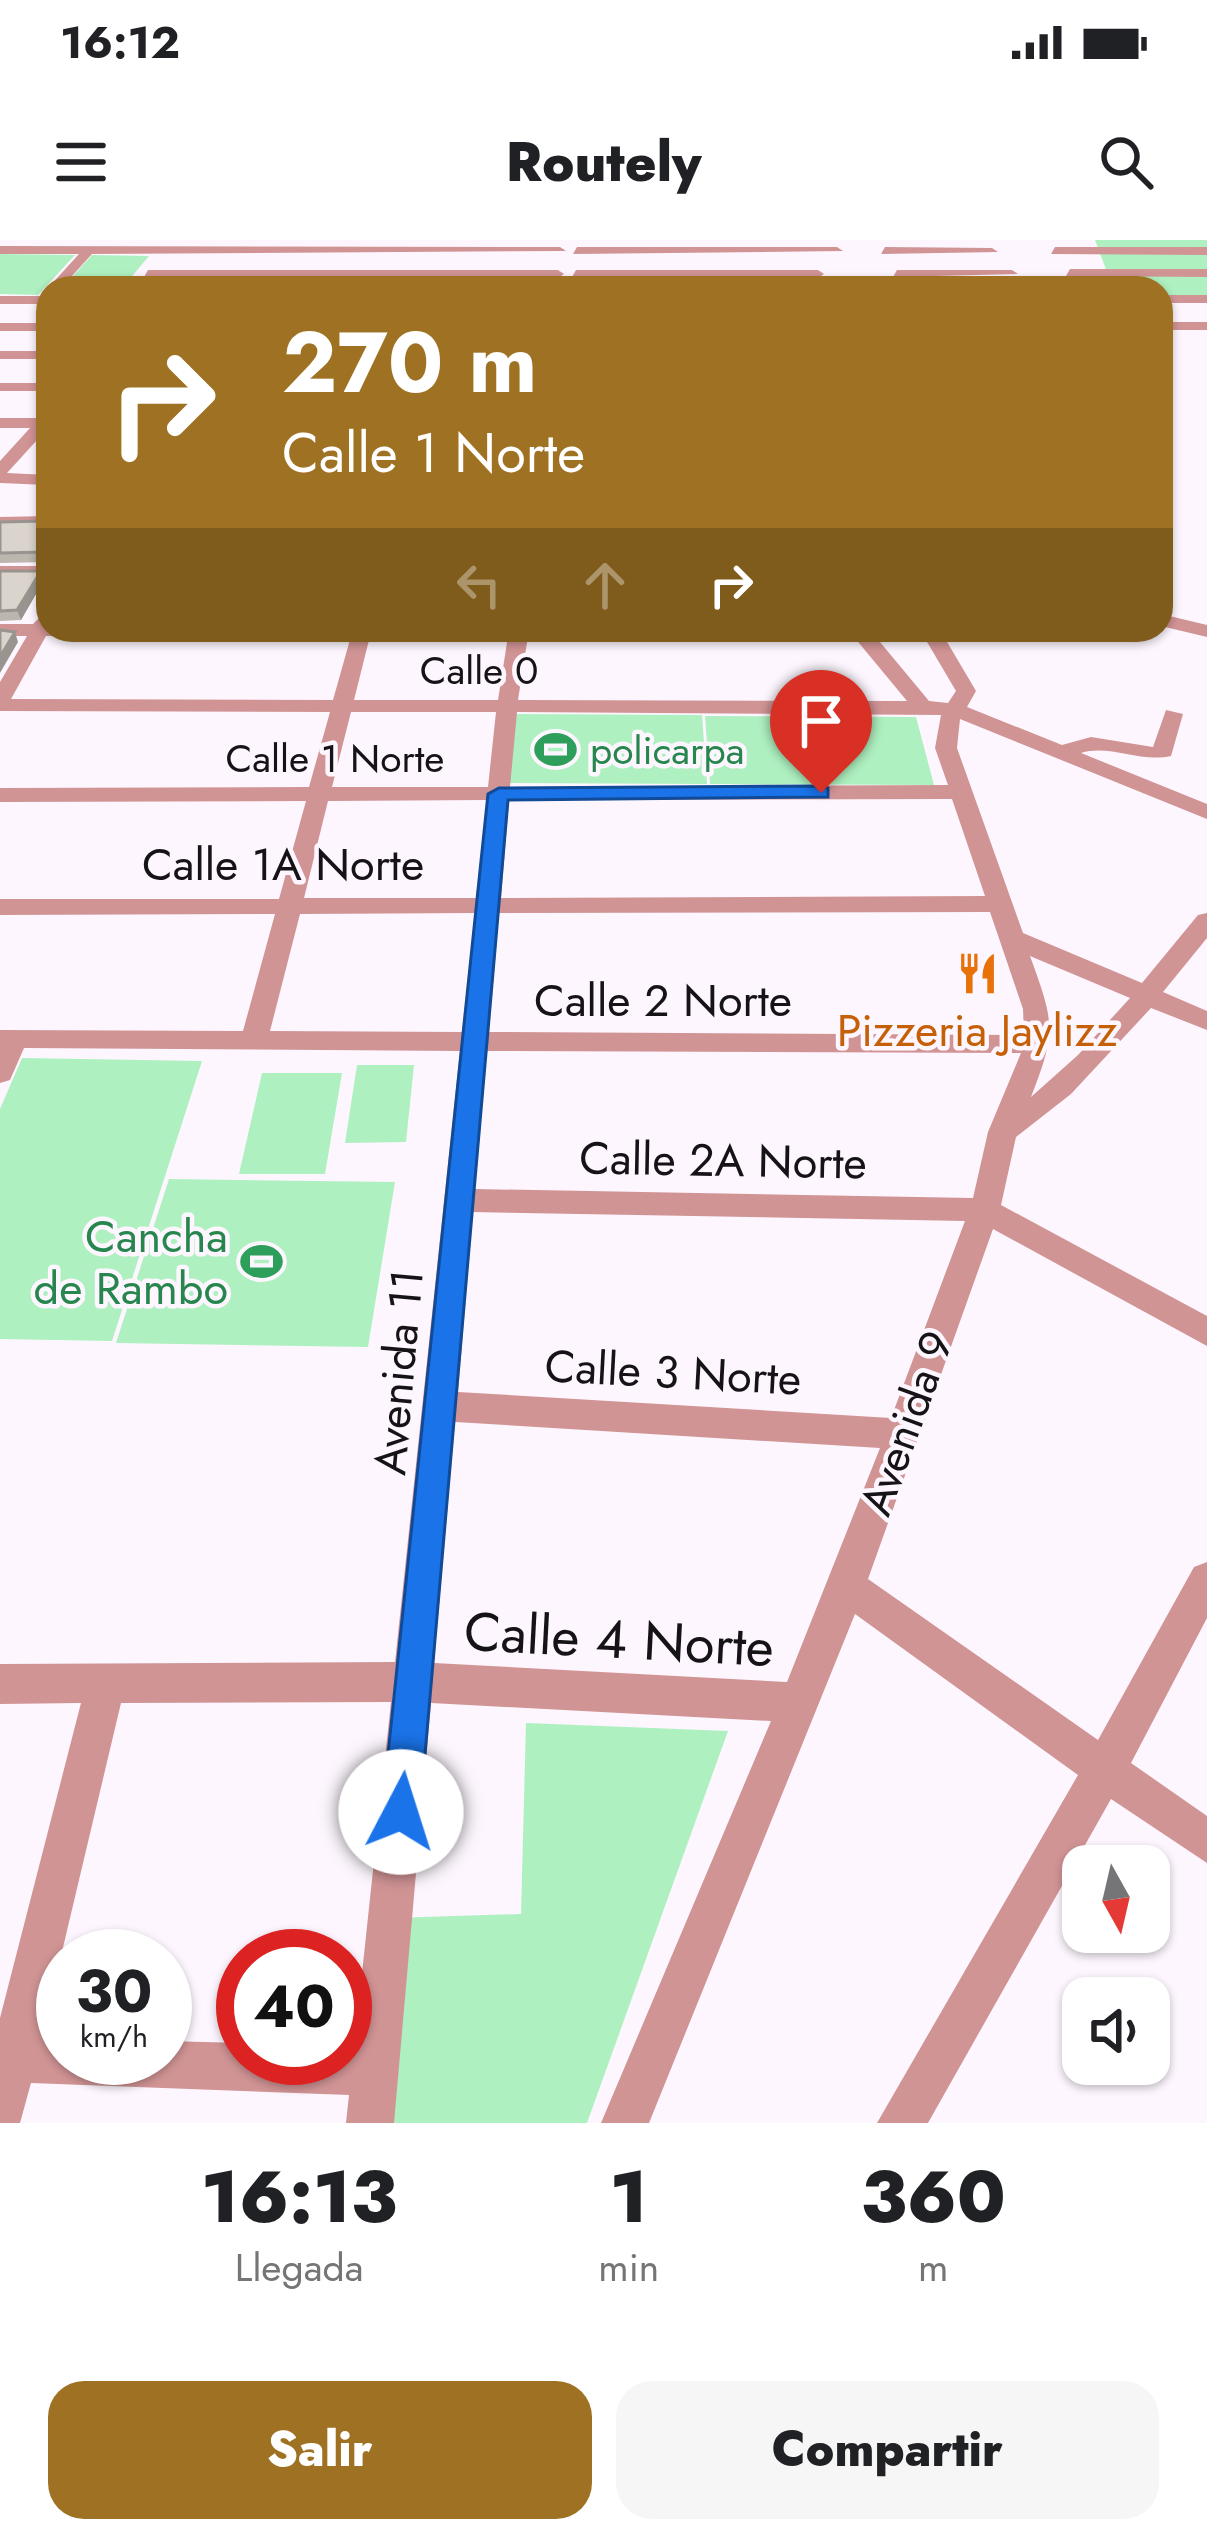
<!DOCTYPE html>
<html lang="es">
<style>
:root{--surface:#fff;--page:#f6f6f6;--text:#202124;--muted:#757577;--accent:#9f7223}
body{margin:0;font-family:Jost,sans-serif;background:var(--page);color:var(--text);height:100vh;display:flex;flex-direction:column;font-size:45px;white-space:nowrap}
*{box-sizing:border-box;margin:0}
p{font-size:39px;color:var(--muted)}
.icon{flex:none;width:66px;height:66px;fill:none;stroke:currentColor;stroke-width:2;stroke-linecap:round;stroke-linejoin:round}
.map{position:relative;height:1883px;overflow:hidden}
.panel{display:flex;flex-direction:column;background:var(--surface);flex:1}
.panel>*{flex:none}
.top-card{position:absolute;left:36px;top:36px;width:1137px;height:366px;border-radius:36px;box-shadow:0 3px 9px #0004;background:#9f7223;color:#fff;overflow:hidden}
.needle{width:78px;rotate:172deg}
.buttons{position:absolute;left:1062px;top:1605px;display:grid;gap:24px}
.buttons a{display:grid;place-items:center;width:108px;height:108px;border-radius:24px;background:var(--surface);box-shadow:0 3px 9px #0004;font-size:60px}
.speed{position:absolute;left:36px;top:1689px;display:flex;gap:24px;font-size:60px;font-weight:700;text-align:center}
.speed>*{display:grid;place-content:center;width:156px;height:156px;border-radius:50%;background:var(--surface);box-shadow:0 3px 9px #0004;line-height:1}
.speed small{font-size:30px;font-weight:400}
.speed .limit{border:18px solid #d22;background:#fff;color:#111}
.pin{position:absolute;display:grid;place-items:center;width:102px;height:102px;color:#fff;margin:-123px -51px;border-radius:50% 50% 50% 0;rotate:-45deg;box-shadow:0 0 12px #0007}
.pin .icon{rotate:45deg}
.me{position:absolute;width:132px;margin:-66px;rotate:5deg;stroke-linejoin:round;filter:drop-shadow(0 0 9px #0008)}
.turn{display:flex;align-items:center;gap:42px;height:252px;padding:0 48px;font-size:54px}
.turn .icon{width:156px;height:156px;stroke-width:2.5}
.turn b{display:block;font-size:84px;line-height:102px}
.lanes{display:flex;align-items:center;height:114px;padding:0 48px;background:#0003;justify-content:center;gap:60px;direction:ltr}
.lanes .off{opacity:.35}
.eta{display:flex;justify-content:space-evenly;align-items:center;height:204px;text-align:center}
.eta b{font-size:72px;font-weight:800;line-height:84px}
.cta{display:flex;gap:24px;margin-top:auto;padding:24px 48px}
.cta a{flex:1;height:138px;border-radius:36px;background:var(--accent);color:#fff;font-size:48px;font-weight:800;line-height:138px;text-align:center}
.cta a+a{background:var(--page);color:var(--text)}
.status{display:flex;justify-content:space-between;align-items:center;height:84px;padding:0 60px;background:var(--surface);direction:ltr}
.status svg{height:33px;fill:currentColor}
header{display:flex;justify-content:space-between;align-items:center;height:156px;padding:0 48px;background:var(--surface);font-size:54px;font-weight:800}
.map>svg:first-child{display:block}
</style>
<div class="status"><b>16:12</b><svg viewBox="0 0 49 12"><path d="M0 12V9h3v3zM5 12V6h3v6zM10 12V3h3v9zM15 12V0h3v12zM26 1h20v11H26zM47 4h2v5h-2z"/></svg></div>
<header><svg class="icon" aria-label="menu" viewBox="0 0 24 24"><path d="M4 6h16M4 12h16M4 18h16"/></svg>Routely<svg class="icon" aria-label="search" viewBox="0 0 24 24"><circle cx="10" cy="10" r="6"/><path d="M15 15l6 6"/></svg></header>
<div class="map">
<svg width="1207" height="1883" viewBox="0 0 1207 1883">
<rect width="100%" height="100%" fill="#fdf6fe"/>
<path fill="#aef0bf" d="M1095 0H1207V56L1161 55V48H1113Z
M0 14 75 15 38 55 0 54Z
M92 15 149 16 122 48H62Z
M516 474 702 475 707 544 509 543Z
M705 476 916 477 934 545 710 544Z
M22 818 202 821 112 1101 0 1099V869Z
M357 825H414L406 902 345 903Z
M262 833H342L325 934H239Z
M169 939 395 942 368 1107 116 1103Z
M526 1483 728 1491 587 1883H365L391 1678 521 1674Z"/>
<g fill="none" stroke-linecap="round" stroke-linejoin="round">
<path fill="#d19495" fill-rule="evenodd" d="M0 6 560 7 566 11 92 14 61 48H48L79 14H0Z
M577 7H837L843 11 573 14Z
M885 7 992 8 998 12 881 14Z
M1055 7H1207V15L1051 14Z
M1070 29H1207V37L1066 36Z
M148 30H558L564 34 558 38 144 37Z
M576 30H818L824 34 818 38 572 37Z
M897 30H1012L1018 34 893 37Z
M1161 55H1207V63H1161Z
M0 56H48V64H0Z
M1161 82H1207V90H1161Z
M0 83H48V91H0Z
M0 111H48V119H0Z
M0 143H48V151H0Z
M48 172V188L7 233 48 235V245L0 243V221L30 188H0V178H38Z
M48 276V286L0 287V277Z
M0 326H48V336H0Z
M48 369V390H870L929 461 948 463 956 451 920 390H940L976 451 967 467 1062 505 1091 497 1153 507 1166 470 1183 474 1171 516C1139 523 1110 504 1081 513L1207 564V579L960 479 957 508 1023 693 1142 743 1198 675 1207 673V698L1163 752 1207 771V790L1151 768 1071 854 1016 897 1001 965 1207 1076V1106L993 989 868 1339 1098 1500 1194 1327 1207 1322V1378L1131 1523 1207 1576V1623L1111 1559 928 1883H877L1078 1535 855 1374 649 1883H601L771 1481 431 1463 394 1883H346L349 1855 31 1843 20 1883H0V1778L81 1463 0 1464V1424L395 1422 460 811 24 808 10 840 0 843V790L243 791 275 674 0 675V659H279L306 561 0 562V548L309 547 330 472 0 471V442L27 396H0V384H33ZM46 396H351L333 460 11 459ZM370 396H508L498 460H354ZM528 396 854 397 907 461 518 460ZM351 472H496L488 547H332ZM517 472 941 475 935 508 948 545 510 547ZM952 559 985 656 501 658 509 560ZM487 560 476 658H304L328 561ZM990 672 1023 769 1024 795 489 792 499 673ZM475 673 462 792 270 791 300 674ZM1030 716 1130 758 1078 815 1031 857C1057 791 1054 782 1030 716ZM487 811 1021 813 988 892 973 958 475 949ZM473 972 965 981 891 1178 458 1152ZM455 1182 880 1208 787 1442 434 1423ZM391 1462 354 1808 345 1807V1818H243V1803L165 1801V1818H63V1797L42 1796 121 1463Z
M1161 374 1207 385V397L1161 386Z"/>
</g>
<path fill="#bcb6af" d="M48 276V322L0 323V282L45 281Z
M0 331 44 340 21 380 0 381Z"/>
<path fill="#99948f" d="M41 331 44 340 21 380 17 370Z
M15 392 18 402 0 433V417Z"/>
<path fill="#dbd4cc" stroke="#99948f" stroke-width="3" d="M48 276V315L45 312 0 313V282L45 281Z
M0 331H41L17 370 0 371Z
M0 390 15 392 0 417Z"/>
<path fill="#1a73e8" stroke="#114b97" stroke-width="3" d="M821 546 828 548V557L508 560 420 1572 414 1586 401 1591 387 1586 382 1572 488 554 499 548Z"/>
<defs>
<symbol id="stadium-bare" viewBox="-9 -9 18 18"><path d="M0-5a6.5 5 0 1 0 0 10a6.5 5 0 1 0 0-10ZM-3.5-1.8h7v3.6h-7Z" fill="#2e9e5b" stroke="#fdf6fe" stroke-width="2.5" paint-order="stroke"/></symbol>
<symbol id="restaurant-bare" viewBox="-9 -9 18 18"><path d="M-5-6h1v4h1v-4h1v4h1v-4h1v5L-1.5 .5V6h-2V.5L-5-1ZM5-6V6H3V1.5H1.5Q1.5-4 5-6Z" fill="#e8710a" stroke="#fdf6fe" stroke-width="2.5" paint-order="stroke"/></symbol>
</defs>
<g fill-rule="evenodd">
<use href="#stadium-bare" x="526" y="480" width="59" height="59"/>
<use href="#restaurant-bare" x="948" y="704" width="59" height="59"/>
<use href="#stadium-bare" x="232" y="992" width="59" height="59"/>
</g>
<g text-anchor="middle" stroke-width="9" stroke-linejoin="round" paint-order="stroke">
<g font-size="39" fill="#151316" stroke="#fdf6fe">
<text x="479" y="444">Calle 0</text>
<text x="335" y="532">Calle 1 Norte</text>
</g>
<g font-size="39" fill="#27864d" stroke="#fdf6fe" text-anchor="start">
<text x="590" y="524">policarpa</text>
</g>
<g font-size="45" fill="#151316" stroke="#fdf6fe">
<text x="283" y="640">Calle 1A Norte</text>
<text x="663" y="776">Calle 2 Norte</text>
<text transform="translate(723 920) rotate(1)" y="16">Calle 2A Norte</text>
<text transform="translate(398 1132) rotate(-85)" y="16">Avenida 11</text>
<text transform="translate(673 1132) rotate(3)" y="16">Calle 3 Norte</text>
<text transform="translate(906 1183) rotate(-70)" y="16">Avenida 9</text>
</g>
<g font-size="45" fill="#c56008" stroke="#fdf6fe">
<text x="977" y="806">Pizzeria Jaylizz</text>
</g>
<g font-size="45" fill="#27864d" stroke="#fdf6fe" text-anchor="end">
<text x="228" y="1012">Cancha<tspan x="228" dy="52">de Rambo</tspan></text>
</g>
<g font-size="54" fill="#151316" stroke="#fdf6fe">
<text transform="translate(619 1399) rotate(3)" y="19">Calle 4 Norte</text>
</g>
</g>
</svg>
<div class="buttons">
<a><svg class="needle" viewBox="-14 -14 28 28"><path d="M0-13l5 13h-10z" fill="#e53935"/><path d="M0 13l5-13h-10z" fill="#757577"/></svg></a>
<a><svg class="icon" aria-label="sound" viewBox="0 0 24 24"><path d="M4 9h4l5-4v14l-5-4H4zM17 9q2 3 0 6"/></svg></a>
</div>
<div class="speed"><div>30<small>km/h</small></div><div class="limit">40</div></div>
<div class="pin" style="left:821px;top:553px;background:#d93025"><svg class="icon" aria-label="arrive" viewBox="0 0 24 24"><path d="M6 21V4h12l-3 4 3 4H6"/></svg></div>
<svg class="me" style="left:401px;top:1572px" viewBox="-20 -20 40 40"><circle r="19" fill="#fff"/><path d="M0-13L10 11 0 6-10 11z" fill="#1a73e8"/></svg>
<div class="top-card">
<div class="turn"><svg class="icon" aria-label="right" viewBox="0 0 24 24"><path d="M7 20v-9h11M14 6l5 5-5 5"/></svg><div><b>270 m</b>Calle 1 Norte</div></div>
<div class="lanes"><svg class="icon off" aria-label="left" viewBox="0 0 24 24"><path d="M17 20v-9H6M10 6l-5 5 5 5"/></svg><svg class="icon off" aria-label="ahead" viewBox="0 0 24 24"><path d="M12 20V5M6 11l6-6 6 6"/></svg><svg class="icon" aria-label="right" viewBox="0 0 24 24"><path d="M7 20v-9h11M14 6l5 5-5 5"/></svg></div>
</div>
</div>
<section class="panel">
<div class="eta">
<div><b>16:13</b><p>Llegada</p></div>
<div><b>1</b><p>min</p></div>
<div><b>360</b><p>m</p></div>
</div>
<div class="cta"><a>Salir</a><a>Compartir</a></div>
</section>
